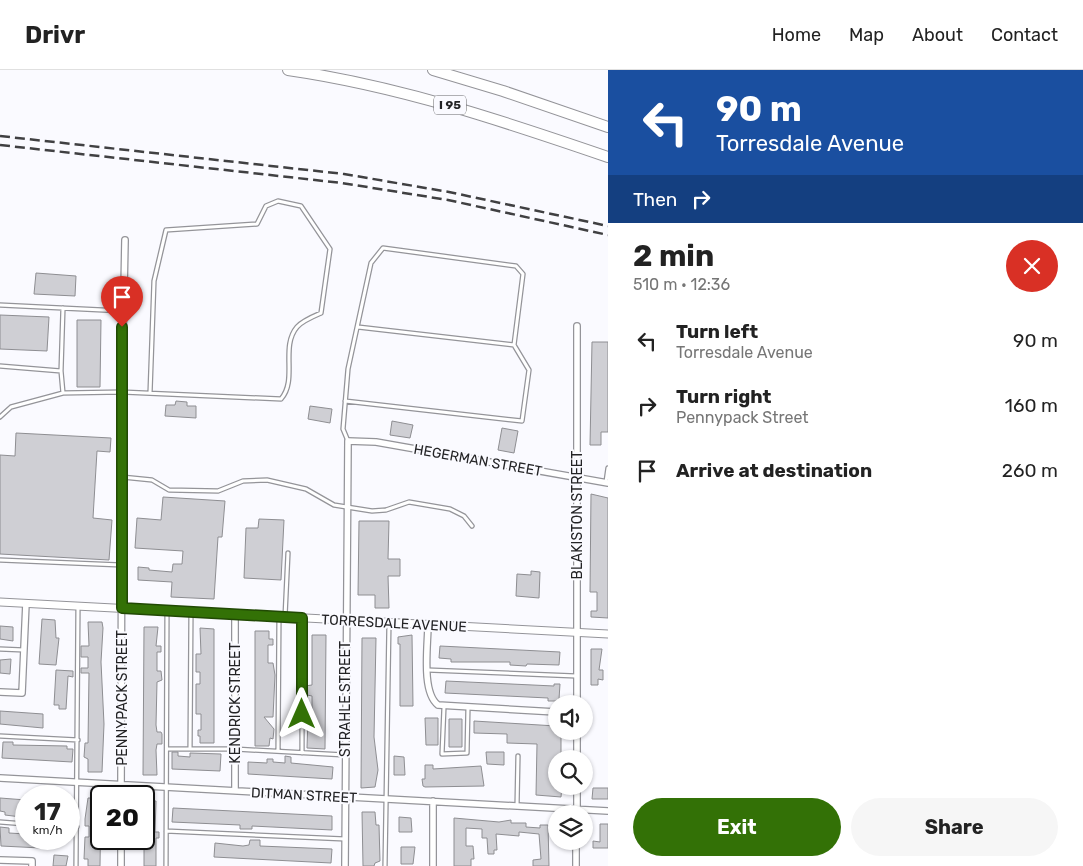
<!DOCTYPE html>
<meta charset="utf-8">
<style>
:root{--surface:#fff;--page:#f6f6f6;--text:#222;--muted:#767676;--line:#e0e0e0;--accent:#337106}
body{margin:0;font-family:Rubik,sans-serif;background:var(--page);color:var(--text);height:100vh;display:flex;flex-direction:column;font-size:19px;white-space:nowrap}
*{box-sizing:border-box;margin:0}
p{font-size:16px;color:var(--muted)}
.icon{flex:none;width:28px;height:28px;fill:none;stroke:currentColor;stroke-width:2;stroke-linecap:round;stroke-linejoin:round}
.map{position:relative;flex:1;overflow:hidden}
.drawer{display:flex;flex-direction:column;background:var(--surface);width:475px}
.drawer>*{flex:none}
.guide{background:#1a4fa0;color:#fff;overflow:hidden}
.tools{position:absolute;left:548px;top:625px;display:grid;gap:10px}
.tools a{display:grid;place-items:center;width:45px;height:45px;border-radius:50%;background:var(--surface);box-shadow:0 1px 4px #0004;font-size:25px}
.speed{position:absolute;left:15px;top:715px;display:flex;gap:10px;font-size:25px;font-weight:700;text-align:center}
.speed>*{display:grid;place-content:center;width:65px;height:65px;border-radius:50%;background:var(--surface);box-shadow:0 1px 4px #0004;line-height:1}
.speed small{font-size:12px;font-weight:400}
.speed .limit{border:2px solid #111;border-radius:8px;background:#fff;color:#111}
.pin{position:absolute;display:grid;place-items:center;width:42px;height:42px;color:#fff;margin:-51px -21px;border-radius:50% 50% 50% 0;rotate:-45deg;box-shadow:0 0 5px #0007}
.pin .icon{rotate:45deg}
.me{position:absolute;width:55px;margin:-28px;rotate:0deg;stroke-linejoin:round;filter:drop-shadow(0 0 4px #0008)}
.turn{display:flex;align-items:center;gap:18px;height:105px;padding:0 25px;font-size:22px}
.turn .icon{width:65px;height:65px;stroke-width:2.5}
.turn b{display:block;font-size:35px;line-height:42px}
.then{display:flex;align-items:center;height:48px;padding:0 25px;background:#0003;gap:10px;font-size:19px}
.round{display:grid;place-items:center;flex:none;width:52px;height:52px;border-radius:26px;background:var(--page)}
.summary{display:flex;align-items:center;justify-content:space-between;height:85px;padding:0 25px}
h1{font-size:30px;font-weight:700;line-height:38px}
.primary-button{display:flex;gap:10px;margin-top:auto;padding:10px 25px}
.primary-button a{flex:1;height:58px;border-radius:30px;background:var(--accent);color:#fff;font-size:20px;font-weight:700;line-height:58px;text-align:center}
.primary-button a+a{background:var(--page);color:var(--text)}
ul{padding:0;list-style:none}
li{display:flex;align-items:center;gap:15px;height:65px;padding:0 25px}
li div{flex:1}
li b{display:block;font-size:19px}
li em{font-style:normal}
header{display:flex;align-items:center;gap:30px;box-sizing:border-box;height:70px;padding:0 25px;background:var(--surface);border-bottom:1px solid var(--line)}
header strong{font-size:24px}
nav{display:flex;gap:28px;margin-inline-start:auto;font-size:18px}
main{display:flex;flex:1;min-height:0}
.map>svg:first-child{display:block}
</style>
<header>
<strong>Drivr</strong>
<nav><a>Home</a><a>Map</a><a>About</a><a>Contact</a></nav>
</header>
<main>
<div class="map">
<svg width="608" height="796" viewBox="0 0 608 796">
<rect width="100%" height="100%" fill="#fafaff"/>
<path fill="#cfcfd4" stroke="#8e8e92" d="M36 203 76 206 75 226 34 224Z
M0 245 49 247 47 281 0 279Z
M77 250H101L100 317H77Z
M592 272H608V362H601V375H590Z
M176 331 187 332V336H196V348L165 346 166 335H175Z
M310 336 332 339 330 353 308 349Z
M392 351 413 355 410 368 390 365Z
M502 358 518 361 514 383 498 380Z
M16 363 111 368 110 382 97 381 93 448 112 450 109 490 0 484V385L15 386Z
M591 424 608 428V548L591 547V541H597V522H590Z
M163 427 225 431 222 467H218L214 529 171 527 172 512 138 510V497L149 498V500L172 502 173 494H182L183 481 135 478 137 448 161 450Z
M259 449 284 450 281 510 244 508 246 458H258Z
M359 451H389L388 489H400V506H388L389 538H375V525H358Z
M531 501 540 502 539 528 516 526 517 504 531 505Z
M42 549 55 550 56 568H59L56 595 39 594Z
M88 552H102L103 558 101 592 104 654 102 702H88V689L84 687 85 673H88L89 603H81V598H88V587H81V576H89Z
M0 556 13 557V571L0 569Z
M144 557H158L156 576H161V582H157V601H161L162 610 157 612 156 655 157 662H161L162 664V674H157L156 680 157 705H143Z
M200 558 214 559V673H200V666H198V660H201V644H196V614H200V602H196V584H201Z
M255 561H269V569H273V575H268V593H273L275 605 273 647H264L274 659 273 669 270 668 269 676H255Z
M312 565H326L325 679 307 678 308 648 312 647V626L307 625 305 616 312 615Z
M412 565 413 636H400V574H398V567Z
M362 568H376L374 667 378 700 375 717 361 718Z
M440 576 560 582 559 595 527 594 526 596 510 595V592H451V589L439 588Z
M591 579H602L599 600H603V610L598 609V615H591Z
M11 589 10 604 0 603V590Z
M56 600 73 601V607L68 606 66 639H59V635H54Z
M446 611 554 616V614H560L559 629 558 631H548V628L445 623Z
M0 641 43 644V658L0 654Z
M425 648H438V675H426Z
M449 649H462V677H449Z
M474 651 556 656V661H561V689H556V716H562L561 727 536 725 537 674 507 673V664L474 663Z
M3 672H13V675L67 676V679H73L72 692 2 688Z
M172 682H178V686L190 687V683L221 684 220 701 172 699Z
M486 682H504V695L487 694Z
M285 686 291 687V693L333 697 332 709 248 704V692L267 693V689H273V692L285 693Z
M394 686 404 687 405 705H394Z
M425 695H433V699L481 696 484 716 425 717 423 716 422 709H425Z
M593 718H608V729H592Z
M0 728 26 730V743H21V747L5 745V742L0 741Z
M88 728H101L100 796H88V789H84L85 767H89V756H85V749Z
M144 731H156L155 762H159V768H156V796H144Z
M173 738 332 746V760L252 756V759H240V755L172 752Z
M362 742H375L376 755H379L380 791 375 793 374 796H363Z
M399 747 411 748 412 762H399Z
M454 748 499 752 511 750V753H526V757L540 758V755H548L549 796H533V790L541 789 539 764 519 762V766L496 764 497 780H494V784H488L487 768H482V759L466 758V776H473L474 789H471V796H454Z
M600 754H608V778H593V771L600 772Z
M0 757 9 758V763L26 764V769H42L41 778 1 776Z
M250 770H260V776L332 779 331 793 214 787 215 773 243 776 249 775Z
M401 777H415L413 794H401Z
M54 785 68 786 66 796H53Z"/>
<g fill="none" stroke-linecap="round" stroke-linejoin="round">
<defs>
<path id="service" d="M0 235 123 241
M358 257 514 275
M0 296 61 301 63 238
M61 301 63 323 122 322 281 329C298 310 280 277 297 257 302 251 314 246 321 243L330 179 301 136 278 131 266 136 257 154 166 160 154 211 150 323
M345 331 522 351 529 300 514 275 523 204 516 196 383 178 371 193 348 299 343 359 348 371
M0 347 11 337 63 323
M122 407 152 410 169 420 218 421 243 411 267 410 306 419 334 435 372 441 386 440 409 432 450 439 464 446 472 456
M606 412 608 398
M0 490 121 495
M285 547 288 483
M302 548V683
M0 579 24 580
M428 600 576 606
M444 637 442 684 467 683 468 638
M0 666 78 670
M167 679H235L345 685
M190 679 191 542
M278 681 279 547
M517 736 518 686
M0 752 26 754
M69 756 77 757
M166 761 345 769
M76 796 78 537
M166 796 167 541
M385 796 389 553"/>
<path id="minor" d="M428 554C428 575 421 622 438 635L556 642
M0 622 22 623 26 533
M577 634V256
M577 689V661
M0 708 608 741
M235 721V544
M121 726 122 322 125 170
M577 744V716
M0 790 32 791V796
M121 796V769
M345 796 348 371 376 372 608 413
M433 796V731
M576 796V771"/>
<path id="tertiary" d="M0 532 608 564"/>
<path id="motorway" d="M288 0C399 16 503 51 608 87
M433 0 503 21 608 57"/>
</defs>
<use href="#service" stroke="#949499" stroke-width="5.5"/>
<use href="#minor" stroke="#949499" stroke-width="8"/>
<use href="#tertiary" stroke="#949499" stroke-width="9"/>
<use href="#motorway" stroke="#949499" stroke-width="12"/>
<use href="#service" stroke="#fff" stroke-width="3"/>
<use href="#minor" stroke="#fff" stroke-width="5.5"/>
<use href="#tertiary" stroke="#fff" stroke-width="7"/>
<use href="#motorway" stroke="#fff" stroke-width="10"/>
<path stroke="#404042" stroke-width="2.5" stroke-dasharray="10 5" stroke-linecap="butt" d="M0 66 344 104 449 122 608 156
M0 75 342 113 448 130 608 165"/>
</g>
<g fill="none" stroke-linecap="round" stroke-linejoin="round">
<defs>
<path id="route" d="M122 257V538L302 548V644"/>
</defs>
<use href="#route" stroke="#214904" stroke-width="12"/>
<use href="#route" stroke="#337106" stroke-width="9"/>
</g>
<g text-anchor="middle" stroke-width="4" stroke-linejoin="round" paint-order="stroke">
<rect fill="#fafaff" stroke="#646466" stroke-width="1" x="434" y="25.5" width="32" height="19" rx="4"/>
<g font-size="12" font-weight="bold" fill="#232325">
<text x="450" y="39">I 95</text>
</g>
<g font-size="14" fill="#232325" stroke="#fafaff">
<text transform="translate(478 390) rotate(10)" y="5">HEGERMAN STREET</text>
<text transform="translate(577 445) rotate(-90)" y="5">BLAKISTON STREET</text>
<text transform="translate(394 553) rotate(3)" y="5">TORRESDALE AVENUE</text>
<text transform="translate(122 628) rotate(-90)" y="5">PENNYPACK STREET</text>
<text transform="translate(345 629) rotate(-90)" y="5">STRAHLE STREET</text>
<text transform="translate(235 633) rotate(-90)" y="5">KENDRICK STREET</text>
<text transform="translate(304 725) rotate(3)" y="5">DITMAN STREET</text>
</g>
</g>
</svg>
<div class="tools">
<a><svg class="icon" aria-label="sound" viewBox="0 0 24 24"><path d="M4 9h4l5-4v14l-5-4H4zM17 9q2 3 0 6"/></svg></a>
<a><svg class="icon" aria-label="search" viewBox="0 0 24 24"><circle cx="10" cy="10" r="6"/><path d="M15 15l6 6"/></svg></a>
<a><svg class="icon" aria-label="layers" viewBox="0 0 24 24"><path d="M12 4l9 5-9 5-9-5zM3 14l9 5 9-5"/></svg></a>
</div>
<div class="speed"><div>17<small>km/h</small></div><div class="limit">20</div></div>
<div class="pin" style="left:122px;top:257px;background:#d93025"><svg class="icon" aria-label="arrive" viewBox="0 0 24 24"><path d="M6 21V4h12l-3 4 3 4H6"/></svg></div>
<svg class="me" style="left:302px;top:644px" viewBox="-20 -20 40 40"><path d="M0-17L14 15 0 8-14 15z" fill="#337106" stroke="#fff" stroke-width="4"/></svg>
</div>
<section class="drawer">
<div class="guide">
<div class="turn"><svg class="icon" aria-label="left" viewBox="0 0 24 24"><path d="M17 20v-9H6M10 6l-5 5 5 5"/></svg><div><b>90 m</b>Torresdale Avenue</div></div>
<div class="then">Then<svg class="icon" aria-label="right" viewBox="0 0 24 24"><path d="M7 20v-9h11M14 6l5 5-5 5"/></svg></div>
</div>
<div class="summary"><div><h1>2 min</h1><p>510 m · 12:36</p></div><a class="round" style="background:#d93025;color:#fff"><svg class="icon" aria-label="close" viewBox="0 0 24 24"><path d="M6 6l12 12M18 6L6 18"/></svg></a></div>
<ul>
<li><svg class="icon" aria-label="left" viewBox="0 0 24 24"><path d="M17 20v-9H6M10 6l-5 5 5 5"/></svg><div><b>Turn left</b><p>Torresdale Avenue</p></div><em>90 m</em></li>
<li><svg class="icon" aria-label="right" viewBox="0 0 24 24"><path d="M7 20v-9h11M14 6l5 5-5 5"/></svg><div><b>Turn right</b><p>Pennypack Street</p></div><em>160 m</em></li>
<li><svg class="icon" aria-label="arrive" viewBox="0 0 24 24"><path d="M6 21V4h12l-3 4 3 4H6"/></svg><div><b>Arrive at destination</b></div><em>260 m</em></li>
</ul>
<div class="primary-button"><a>Exit</a><a>Share</a></div>
</section>
</main>
